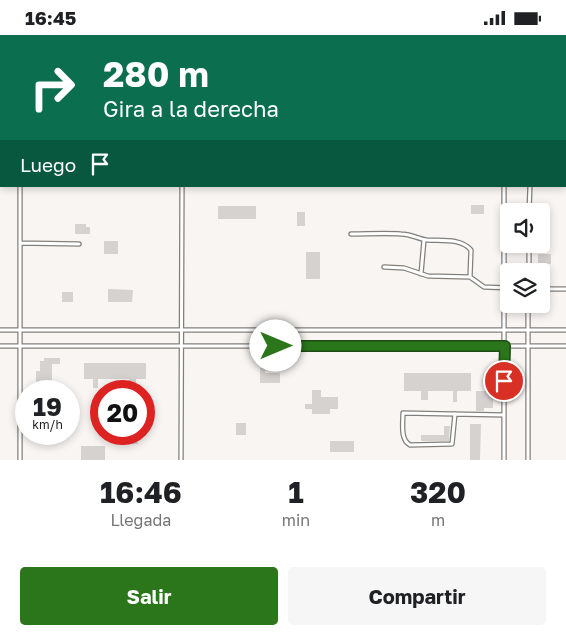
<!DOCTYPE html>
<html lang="es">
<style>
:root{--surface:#fff;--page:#f6f6f6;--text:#202124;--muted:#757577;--accent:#2b761b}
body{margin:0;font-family:"Golos Text",sans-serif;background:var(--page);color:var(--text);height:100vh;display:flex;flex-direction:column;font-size:19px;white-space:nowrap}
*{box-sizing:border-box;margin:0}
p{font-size:16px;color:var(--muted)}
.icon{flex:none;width:28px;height:28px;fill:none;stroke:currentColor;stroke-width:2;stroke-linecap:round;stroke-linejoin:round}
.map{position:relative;height:425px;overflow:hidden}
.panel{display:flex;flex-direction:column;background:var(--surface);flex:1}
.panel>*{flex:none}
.banner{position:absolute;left:0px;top:0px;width:566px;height:152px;box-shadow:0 2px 8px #0003;background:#0b6e4f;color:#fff;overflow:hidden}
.buttons{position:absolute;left:500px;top:168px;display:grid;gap:10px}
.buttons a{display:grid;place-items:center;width:50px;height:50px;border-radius:5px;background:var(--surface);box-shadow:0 2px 8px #0003;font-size:25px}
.speed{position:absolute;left:15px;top:345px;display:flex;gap:10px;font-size:25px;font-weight:700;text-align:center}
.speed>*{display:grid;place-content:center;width:65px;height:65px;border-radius:50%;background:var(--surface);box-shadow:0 2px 8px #0003;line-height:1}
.speed small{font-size:12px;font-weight:400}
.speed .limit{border:8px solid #d22;background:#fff;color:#111}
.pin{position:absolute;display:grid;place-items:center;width:42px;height:42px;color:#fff;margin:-21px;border:2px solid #fff;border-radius:50%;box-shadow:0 1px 5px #0007}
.me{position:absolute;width:55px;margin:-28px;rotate:90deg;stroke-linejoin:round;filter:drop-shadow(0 0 4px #0008)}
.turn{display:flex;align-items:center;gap:18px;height:105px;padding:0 20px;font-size:22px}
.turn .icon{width:65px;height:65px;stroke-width:2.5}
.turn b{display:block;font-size:35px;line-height:42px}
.then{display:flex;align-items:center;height:48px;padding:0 20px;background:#0003;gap:10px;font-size:19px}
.eta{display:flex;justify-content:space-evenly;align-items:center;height:85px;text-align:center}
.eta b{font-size:30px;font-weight:700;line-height:35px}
.primary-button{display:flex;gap:10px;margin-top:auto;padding:10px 20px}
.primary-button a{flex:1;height:58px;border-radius:5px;background:var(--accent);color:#fff;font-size:20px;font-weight:700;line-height:58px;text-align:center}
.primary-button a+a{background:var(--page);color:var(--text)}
.status{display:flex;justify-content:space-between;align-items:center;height:35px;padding:0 25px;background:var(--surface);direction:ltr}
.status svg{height:14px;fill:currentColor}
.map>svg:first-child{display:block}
</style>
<div class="status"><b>16:45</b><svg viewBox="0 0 49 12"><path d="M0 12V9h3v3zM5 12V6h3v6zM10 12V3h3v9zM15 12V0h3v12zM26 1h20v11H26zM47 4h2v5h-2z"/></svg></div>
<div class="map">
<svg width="566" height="425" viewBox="0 0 566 425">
<rect width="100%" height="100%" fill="#f8f5f2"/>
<path fill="#d6d2d0" d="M471 170H484V179H471Z
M218 171H256V184H218Z
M297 177H305V191H297Z
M75 189H86V192H90V199H75Z
M104 206H118V219H104Z
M306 217H320V244H306Z
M538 219H551V229H538Z
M108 254 133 255 132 267H108Z
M62 257H73V267H62Z
M44 323H60V329H52V356H36V336H40V326H44Z
M84 328H146V344H136V352H129V344H98V353H93V344H84Z
M260 333H265V338H280V348H260Z
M404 338H471V356H457V367H453V356H428V365H421V356H404Z
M312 355H321V362H338V374H330V379H312V374H305V369H312Z
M476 356H493V373H484V376H476Z
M69 375H78V387H69Z
M236 388H246V400H236Z
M470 389H481L480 425H470Z
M444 391H450L449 406H421V400H444Z
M114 399H138V409H114Z
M330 406H354V417H330Z
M81 411H105V425H81Z"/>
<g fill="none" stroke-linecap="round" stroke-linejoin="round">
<defs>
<path id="lane" d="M20 0V1
M459 0V1
M529 0V1
M180 1 181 0
M506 1V0
M0 33H1
M565 34H566
M0 143H1
M565 144H566
M529 176 530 151
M351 199C367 199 385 198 401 199 411 199 418 204 427 205 442 206 461 203 471 215L470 242
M20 208 79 209
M384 232 404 233 428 241 470 242 484 252 509 253
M529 236V209
M421 239 424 205
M541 254H566
M0 295H566
M0 311H566
M455 379 452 409 410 410C400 405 403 388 403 378L504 380
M20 425V151
M181 425 182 151
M504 425V151
M528 425V269"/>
</defs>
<use href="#lane" stroke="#82807d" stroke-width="5.5"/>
<use href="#lane" stroke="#fff" stroke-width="3"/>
</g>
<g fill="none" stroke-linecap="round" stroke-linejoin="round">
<defs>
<path id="route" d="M276 311H505L504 346"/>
</defs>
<use href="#route" stroke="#1c4d12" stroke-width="12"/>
<use href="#route" stroke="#2b761b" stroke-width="9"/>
</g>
</svg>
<div class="buttons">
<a><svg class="icon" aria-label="sound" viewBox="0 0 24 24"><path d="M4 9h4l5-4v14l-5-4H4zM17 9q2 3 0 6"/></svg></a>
<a><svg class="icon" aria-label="layers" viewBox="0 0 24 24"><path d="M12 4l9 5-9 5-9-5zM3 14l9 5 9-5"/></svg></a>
</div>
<div class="speed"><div>19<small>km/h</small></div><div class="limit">20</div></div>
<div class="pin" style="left:504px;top:346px;background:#d93025"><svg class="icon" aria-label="arrive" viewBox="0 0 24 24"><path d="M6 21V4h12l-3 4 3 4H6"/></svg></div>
<svg class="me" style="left:276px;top:311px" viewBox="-20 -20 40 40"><circle r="19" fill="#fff"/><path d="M0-13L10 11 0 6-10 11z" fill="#2b761b"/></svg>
<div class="banner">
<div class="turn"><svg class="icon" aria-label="right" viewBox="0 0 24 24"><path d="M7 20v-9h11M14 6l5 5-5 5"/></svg><div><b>280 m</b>Gira a la derecha</div></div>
<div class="then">Luego<svg class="icon" aria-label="arrive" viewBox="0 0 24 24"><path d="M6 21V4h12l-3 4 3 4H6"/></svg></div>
</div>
</div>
<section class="panel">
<div class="eta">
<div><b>16:46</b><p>Llegada</p></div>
<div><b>1</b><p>min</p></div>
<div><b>320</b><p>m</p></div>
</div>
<div class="primary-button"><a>Salir</a><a>Compartir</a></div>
</section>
